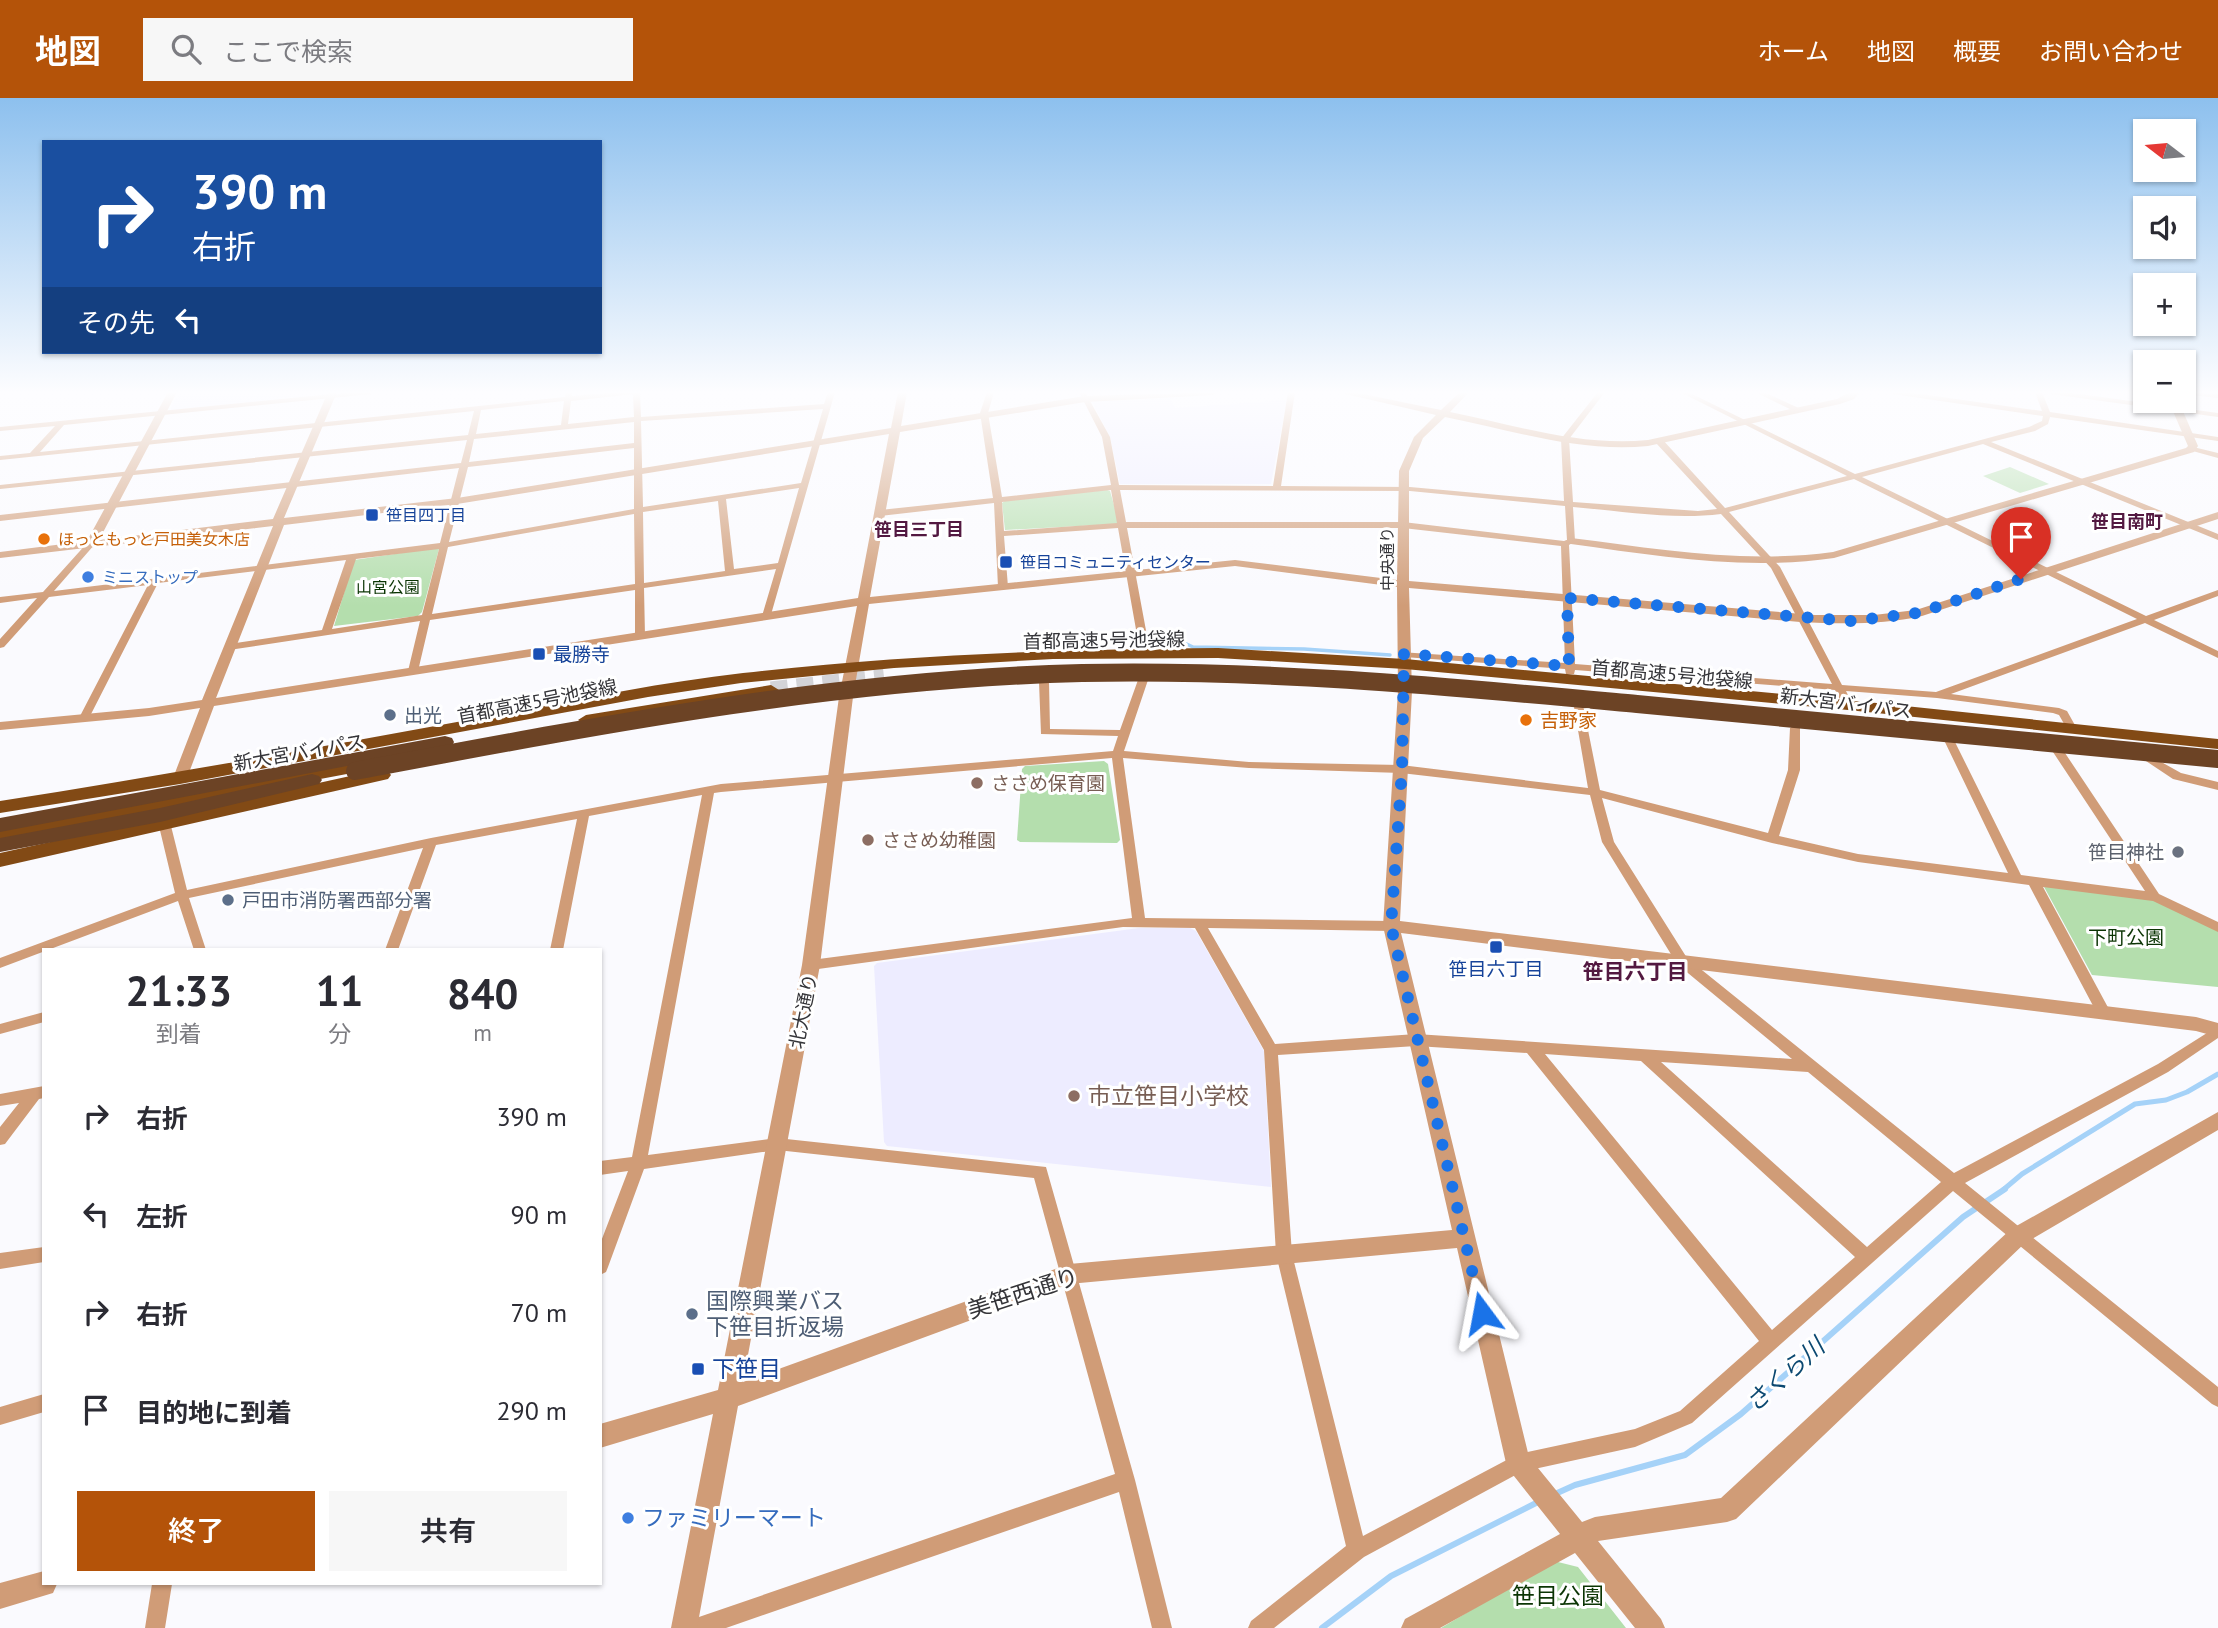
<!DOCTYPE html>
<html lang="ja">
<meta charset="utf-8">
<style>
:root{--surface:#fff;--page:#f7f7f7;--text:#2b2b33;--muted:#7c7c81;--accent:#b45309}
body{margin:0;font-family:"PT Sans","Noto Sans JP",sans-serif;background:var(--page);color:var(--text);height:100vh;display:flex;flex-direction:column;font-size:26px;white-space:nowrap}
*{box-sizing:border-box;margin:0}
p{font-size:23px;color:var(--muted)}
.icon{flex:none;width:38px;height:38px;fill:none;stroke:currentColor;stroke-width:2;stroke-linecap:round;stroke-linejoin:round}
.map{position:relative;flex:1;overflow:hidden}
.sheet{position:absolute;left:42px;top:850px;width:560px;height:637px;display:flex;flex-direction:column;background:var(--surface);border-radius:0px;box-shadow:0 2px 5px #0004}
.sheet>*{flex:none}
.hud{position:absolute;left:42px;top:42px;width:560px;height:214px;border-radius:0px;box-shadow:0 2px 5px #0004;background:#1a4fa0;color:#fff;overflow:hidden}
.needle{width:46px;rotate:286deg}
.buttons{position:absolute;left:2133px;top:21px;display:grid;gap:14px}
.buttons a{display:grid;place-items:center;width:63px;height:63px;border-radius:0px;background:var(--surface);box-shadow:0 2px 5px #0004;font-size:35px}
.pin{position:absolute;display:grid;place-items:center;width:60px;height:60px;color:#fff;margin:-72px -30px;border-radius:50% 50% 50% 0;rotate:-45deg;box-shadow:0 0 7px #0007}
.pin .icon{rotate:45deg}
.me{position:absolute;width:77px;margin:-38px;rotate:347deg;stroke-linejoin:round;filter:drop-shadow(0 0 5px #0008)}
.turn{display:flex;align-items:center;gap:24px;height:147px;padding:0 35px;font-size:32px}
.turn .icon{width:91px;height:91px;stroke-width:2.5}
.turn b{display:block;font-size:49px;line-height:60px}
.then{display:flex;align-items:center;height:66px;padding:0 35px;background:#0003;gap:14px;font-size:26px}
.eta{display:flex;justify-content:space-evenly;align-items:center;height:119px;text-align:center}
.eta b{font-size:42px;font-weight:600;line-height:49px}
.cta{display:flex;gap:14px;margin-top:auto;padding:14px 35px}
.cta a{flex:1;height:80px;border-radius:0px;background:var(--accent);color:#fff;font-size:28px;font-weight:600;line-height:80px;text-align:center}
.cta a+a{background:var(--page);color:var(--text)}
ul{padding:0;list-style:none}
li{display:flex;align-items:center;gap:21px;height:98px;padding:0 35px}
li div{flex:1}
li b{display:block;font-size:26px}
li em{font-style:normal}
header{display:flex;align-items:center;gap:42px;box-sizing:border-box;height:98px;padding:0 35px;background:var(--accent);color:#fff}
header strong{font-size:33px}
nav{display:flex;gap:38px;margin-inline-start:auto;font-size:24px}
.search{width:490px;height:63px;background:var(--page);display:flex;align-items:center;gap:18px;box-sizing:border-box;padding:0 24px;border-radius:0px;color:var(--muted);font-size:26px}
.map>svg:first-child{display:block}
</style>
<header>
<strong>地図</strong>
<div class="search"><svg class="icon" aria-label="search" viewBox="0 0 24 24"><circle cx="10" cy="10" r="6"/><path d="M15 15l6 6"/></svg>ここで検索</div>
<nav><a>ホーム</a><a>地図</a><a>概要</a><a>お問い合わせ</a></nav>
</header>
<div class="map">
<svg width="2218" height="1530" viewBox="0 0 2218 1530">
<rect width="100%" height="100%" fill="#fafafe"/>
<path fill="#edecff" d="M179 294H324L318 297 172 312 170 311Z
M1171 300 1175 310 1287 302 1271 386H1120L1110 339 1092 304Z
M1139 830H1190L1196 833 1264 953 1271 1089 887 1048 884 1044 874 868 877 865Z"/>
<path fill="#b4dead" d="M2010 369 2049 386 2020 395 1983 378Z
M1107 392 1110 393 1119 424 1116 426 1005 432 1002 405 1006 402Z
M435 450 439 451 422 514 418 518 334 528 354 462Z
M1104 663 1108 666 1120 742 1117 745 1020 744 1017 742 1022 671 1025 668Z
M2043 787 2154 801 2218 832V889L2092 877Z
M1554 1463 1578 1469 1626 1530H1441Z"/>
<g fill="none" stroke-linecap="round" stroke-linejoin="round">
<path stroke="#a5d2f8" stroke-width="3.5" d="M1158 542H1178L1193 549 1304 551 1390 557"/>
<path stroke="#a5d2f8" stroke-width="5" d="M2003 1092 2022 1076 2135 1006 2166 1002 2187 994 2218 976"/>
<path stroke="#a5d2f8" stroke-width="6" d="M1555 1396 1575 1387 1685 1357 1741 1316 1963 1119 2005 1091
M1322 1530 1391 1478 1538 1404"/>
<path stroke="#d3d3d7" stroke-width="17" stroke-dasharray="17 9" stroke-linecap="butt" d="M771 592 884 579"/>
<path fill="#d09c77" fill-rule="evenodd" d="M352 294H375L371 296 64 327 40 354 565 299 566 294H572V298L615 294H640L641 319 824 306 828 294H835L770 520 767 521 762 518 776 471 644 490 645 538 640 541 635 538V492L430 522 418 573 413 576 408 573 420 523 229 552 224 549 229 546 322 532 346 462 158 485 89 620 84 623 79 620 148 487 49 499 4 549 0 550V541L37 500 0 505V499L43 494 88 444 95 446 54 493 440 445 459 370 0 423V417L461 365 467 342 0 391V387L468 337 474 313 0 362V358L30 355 55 328 0 333V329ZM633 296 634 319 568 326 571 303ZM564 303 561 327 476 336 481 312ZM823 311 801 385 643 409 641 323ZM634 324V345L469 364 474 341ZM634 350V411L449 444 468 369ZM799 390 778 465 734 471 726 401ZM718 403 725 473 644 485 643 414ZM634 416 635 486 432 516 448 449ZM439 451 422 517 332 531 356 461Z
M987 294H994L988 315 1002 399 1111 387 1102 339 1079 294H1085L1110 339 1119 387 1273 388 1288 294H1295L1281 388 1410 389 1564 403 1561 341 1598 294H1605L1569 341 1573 404 1698 413 1717 411 1656 345V341H1662L1725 410 1847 378 1680 294H1688L1855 376 2029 329 2042 323 2043 318 1893 296 1890 294H1906L2042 313 2035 294H2042L2050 314 2218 339V343L2050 319 2048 326 2035 333 1991 344 2218 436V442L1983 346 1862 379 2146 518 2218 492V498L2154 522 2218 553V560L2145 525 1951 596 2059 610 2067 613 2076 629 2071 632 2067 631 2059 617 2053 615 1937 600 1846 593 1853 607 1848 610 1844 609 1835 592 1575 572 1574 576H1566L1565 571 1404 559 1400 558V554L1565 565 1561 448 1403 430H1127L1150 554 1145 557 1140 554 1118 430 1004 438 1008 489 1003 492 998 489 994 405 880 418 876 415 880 412 993 400 980 315ZM1854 381 2137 521 1936 594 1842 587 1780 469 1729 414ZM1111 392 1117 425 1004 433 1002 404ZM1120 392 1410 393 1565 408 1567 442 1564 443 1403 424H1126ZM1573 409C1622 413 1672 422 1721 416L1771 470 1832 586 1575 566 1569 447 1575 443Z
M1755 294H1764L1803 312 1796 314Z
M2047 294H2065L2218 315V319L2051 296Z
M2184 294 2218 296V300L2184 296Z
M2189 348 2218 355V360L2189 352Z
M1143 579 1148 582 1124 653 1249 664 1401 667 1588 690 1574 609 1579 606 1583 607 1600 692 1768 735 1788 672 1790 630 1795 627 1800 630V672L1779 738 1858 756 2008 775 1943 640 1948 637 1953 640 2021 777 2145 793 2051 651 2057 648 2061 649 2159 796 2218 824V834L2153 803 2043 789 2111 915 2109 919 2104 920 2099 919 2029 787 1858 764 1772 745 1602 700 1614 744 1687 860 1954 1075 2158 966 2218 928V940L2168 974 1965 1085 2218 1289V1309L2212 1306 1953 1093 1692 1325 1635 1349 1521 1374 1364 1459 1274 1530H1248L1251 1523 1346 1448 1276 1156 1264 952 1195 830 1123 829 811 872 806 871 804 867 806 863 811 862 1132 820 1112 660 721 694 714 695 648 1057 777 1040 1046 1069 1135 1382 1172 1530H1152L1119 1394 726 1530H686L689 1523 696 1520 1115 1376 1034 1080 777 1052 644 1071 608 1169 606 1174 600 1177V1146L628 1073 600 1077V1063L632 1059 702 697 589 718 563 852H550L577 721 436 747 398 852H385L423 750 189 800 206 852H194L178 803 0 870V860L175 795 158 724 164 720 170 724 187 792 431 740 721 686 1113 653 1118 638 1041 636 1039 584 1044 581 1049 584 1050 631 1120 632 1138 582ZM1123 660 1249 670 1401 675 1590 697 1602 744 1677 866 1792 961 1416 936 1275 946 1208 830 1391 833 1396 831 1397 828 1396 825 1391 823 1145 820ZM1416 948 1527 955 1759 1243 1680 1313 1635 1331 1518 1356 1363 1438 1292 1156 1278 957ZM1545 956 1641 963 1855 1159 1772 1232ZM1661 964 1808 974 1941 1084 1867 1149Z
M2147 656 2181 675 2218 684V692L2173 681 2143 661 2141 659 2143 657Z
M44 914V924L0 936V926Z
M44 988V1000L39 1001 5 1046 0 1047V1029L19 1005 0 1008V996Z
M44 1149V1164L0 1171V1155Z
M44 1296V1314L0 1327V1309Z
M152 1486H172L165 1530H145Z"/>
<path fill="#d09c77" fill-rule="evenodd" d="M168 294H177L99 442 273 421 328 294H337L284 420 457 400 891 330 898 294H907L901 328 1085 298 1218 294 1213 297 1085 304 900 334 870 499 1235 462 1397 482 1399 373 1414 339 1436 317 1337 294H1353L1441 312 1460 294H1469L1450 314C1515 327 1582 349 1648 342L1837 301 1850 294H1860L1854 301 1840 306 1648 348C1580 355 1511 332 1445 319L1423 340 1409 373V483L1815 517H1874L1916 512 2218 414V421L1922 518C1882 527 1841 526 1800 524L1409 490 1412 593 1400 823 2196 919 2218 925V939L2196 933 1401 835 1529 1359 1582 1424 1595 1419 1721 1400 2011 1131 2218 1014V1032L2025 1145 1736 1421 1727 1424 1598 1443 1661 1521 1665 1530H1635L1575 1455 1440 1530H1401L1405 1521 1560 1436 1510 1373 1506 1365 1457 1150 1069 1186 738 1308 697 1530H671L713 1316 600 1350V1326L718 1292 802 867 839 599 857 508 214 608 187 680 180 685 173 680 200 610 149 618 0 632V624L149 610 202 602 273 428 0 460V454L87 443ZM889 336 858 500 216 600 284 427 457 406ZM1235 468 1397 489 1398 593 1383 828 1452 1132 1069 1166 743 1284 820 867 853 599 869 506Z
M2177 308 2182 311 2198 348 2194 354 1834 460C1745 473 1659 458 1571 446L1565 443 1571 440C1659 451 1744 466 1833 454L2186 350 2188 348 2172 311Z
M44 1473V1486H57L53 1495 0 1511V1485Z"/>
<path fill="#824a15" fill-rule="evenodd" d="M1218 550 1405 561 1848 602 2218 641V651L1848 612 1405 571 1218 560 1053 561 894 570 741 585 648 599 180 686 0 715V703C153 679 305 652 457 624 552 607 647 586 743 575 901 557 1059 551 1218 550Z
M771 587 779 592 777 595 586 627 578 622 586 617Z
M362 663 371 668 368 672 0 741V729Z
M382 671 388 673 391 677 388 681 0 769V755Z"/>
<path fill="#6c4325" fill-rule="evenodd" d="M445 638 452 640 454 644 452 648 0 734V720Z
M312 676 319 678 322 682 319 686 160 724 0 754V740L160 710Z"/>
<path stroke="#6c4325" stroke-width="18" d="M355 673C595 628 837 581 1082 575 1267 571 1452 589 1637 606 1830 625 2024 643 2218 661"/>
</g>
<linearGradient id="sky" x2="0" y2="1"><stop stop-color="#8dc0ee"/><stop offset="0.58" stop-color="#fdfdff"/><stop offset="1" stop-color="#fdfdff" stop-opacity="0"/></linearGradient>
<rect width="2218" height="508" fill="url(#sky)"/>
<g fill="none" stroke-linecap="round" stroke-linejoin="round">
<path stroke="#1a73e8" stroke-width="12" stroke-dasharray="0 21.6" d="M1482 1215 1391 828 1402 671 1404 556 1569 568 1567 500 1850 523 1918 515 2021 481"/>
</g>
<g fill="#1a4fb4" stroke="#fff" stroke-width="2.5">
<rect x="365" y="410" width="14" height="14" rx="3.5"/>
<rect x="999" y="457" width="14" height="14" rx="3.5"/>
<rect x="532" y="549" width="14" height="14" rx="3.5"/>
<rect x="1489" y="842" width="14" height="14" rx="3.5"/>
<rect x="691" y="1264" width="14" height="14" rx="3.5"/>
</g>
<g fill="#e8710a" stroke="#fff" stroke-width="2.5">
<circle cx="44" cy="441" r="7"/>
<circle cx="1526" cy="622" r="7"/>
</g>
<g fill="#3f7fe0" stroke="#fff" stroke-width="2.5">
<circle cx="88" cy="479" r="7"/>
<circle cx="628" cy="1420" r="7"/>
</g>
<g fill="#5c6f8a" stroke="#fff" stroke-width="2.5">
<circle cx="390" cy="617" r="7"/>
<circle cx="228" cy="802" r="7"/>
<circle cx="692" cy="1216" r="7"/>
</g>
<g fill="#8d6e63" stroke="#fff" stroke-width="2.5">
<circle cx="977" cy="685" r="7"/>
<circle cx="868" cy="742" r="7"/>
<circle cx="1074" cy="998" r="7"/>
</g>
<circle fill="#6b7280" stroke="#fff" stroke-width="2.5" cx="2178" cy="754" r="7"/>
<g text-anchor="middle" stroke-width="6" stroke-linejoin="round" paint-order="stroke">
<g font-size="16" fill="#164399" stroke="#fff" text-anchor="start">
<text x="386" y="423">笹目四丁目</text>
<text x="1020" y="470">笹目コミュニティセンター</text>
</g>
<g font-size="16" fill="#c56008" stroke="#fff" text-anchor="start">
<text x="58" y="447">ほっともっと戸田美女木店</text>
</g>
<g font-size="16" fill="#353539" stroke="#fff">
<text transform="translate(1387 461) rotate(-90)" y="6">中央通り</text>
</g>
<g font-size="16" fill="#366cbe" stroke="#fff" text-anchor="start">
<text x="102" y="485">ミニストップ</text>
</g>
<g font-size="16" fill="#0b3504" stroke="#fff">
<text x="388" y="495">山宮公園</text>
</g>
<g font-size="18" font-weight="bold" fill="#531941" stroke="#fff">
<text x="2127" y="430">笹目南町</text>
<text x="919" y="438">笹目三丁目</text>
</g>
<g font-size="19" fill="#353539" stroke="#fff">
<text transform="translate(1104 542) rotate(-1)" y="7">首都高速5号池袋線</text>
<text transform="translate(1672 576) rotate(5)" y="7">首都高速5号池袋線</text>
<text transform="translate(537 603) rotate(-11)" y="7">首都高速5号池袋線</text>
<text transform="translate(1846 605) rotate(7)" y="7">新大宮バイパス</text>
<text transform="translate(299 654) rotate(-10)" y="7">新大宮バイパス</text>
<text transform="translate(803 913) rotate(-79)" y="7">北大通り</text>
</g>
<g font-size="19" fill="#164399" stroke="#fff" text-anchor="start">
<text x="553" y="563">最勝寺</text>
<text x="1496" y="878" text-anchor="middle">笹目六丁目</text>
</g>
<g font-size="19" fill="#4e5e75" stroke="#fff" text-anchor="start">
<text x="404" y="624">出光</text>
<text x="242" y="809">戸田市消防署西部分署</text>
</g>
<g font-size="19" fill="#c56008" stroke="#fff" text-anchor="start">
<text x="1540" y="629">吉野家</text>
</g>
<g font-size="19" fill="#785e54" stroke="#fff" text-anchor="start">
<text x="991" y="692">ささめ保育園</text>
<text x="882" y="749">ささめ幼稚園</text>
</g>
<g font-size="19" fill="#5b616d" stroke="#fff" text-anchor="end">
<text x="2164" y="761">笹目神社</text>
</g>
<g font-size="19" fill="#0b3504" stroke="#fff">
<text x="2126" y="846">下町公園</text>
</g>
<g font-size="21" font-weight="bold" fill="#531941" stroke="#fff">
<text x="1635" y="881">笹目六丁目</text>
</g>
<g font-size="23" fill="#785e54" stroke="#fff" text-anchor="start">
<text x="1088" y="1006">市立笹目小学校</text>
</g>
<g font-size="23" fill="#353539" stroke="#fff">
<text transform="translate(1023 1195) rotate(-18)" y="8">美笹西通り</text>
</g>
<g font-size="23" fill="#4e5e75" stroke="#fff" text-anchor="start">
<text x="706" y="1211">国際興業バス<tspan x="706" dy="26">下笹目折返場</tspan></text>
</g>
<g font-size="23" fill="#164399" stroke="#fff" text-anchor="start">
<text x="712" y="1279">下笹目</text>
</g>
<g font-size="23" fill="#366cbe" stroke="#fff" text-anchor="start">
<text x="642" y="1428">ファミリーマート</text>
</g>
<g font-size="23" fill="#0b3504" stroke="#fff">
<text x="1558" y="1506">笹目公園</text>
</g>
<g font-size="24" font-style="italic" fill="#0c4971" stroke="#fff">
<text transform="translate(1785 1277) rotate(-42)" y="8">さくら川</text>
</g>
</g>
</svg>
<div class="buttons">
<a><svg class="needle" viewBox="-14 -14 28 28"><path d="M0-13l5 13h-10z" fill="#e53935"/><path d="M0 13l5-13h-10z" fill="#7c7c81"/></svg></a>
<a><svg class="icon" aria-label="sound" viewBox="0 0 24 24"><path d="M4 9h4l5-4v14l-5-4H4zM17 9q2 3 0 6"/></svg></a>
<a>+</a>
<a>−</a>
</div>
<div class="pin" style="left:2021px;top:481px;background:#d93025"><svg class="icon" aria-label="arrive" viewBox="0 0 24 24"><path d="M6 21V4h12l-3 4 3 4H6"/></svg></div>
<svg class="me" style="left:1482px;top:1215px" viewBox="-20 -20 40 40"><path d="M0-17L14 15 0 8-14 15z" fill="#1a73e8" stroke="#fff" stroke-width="4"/></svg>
<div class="hud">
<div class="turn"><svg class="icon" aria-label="right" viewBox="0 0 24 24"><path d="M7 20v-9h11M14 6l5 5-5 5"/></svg><div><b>390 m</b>右折</div></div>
<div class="then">その先<svg class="icon" aria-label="left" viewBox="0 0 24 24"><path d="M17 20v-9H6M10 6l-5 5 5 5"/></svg></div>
</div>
<section class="sheet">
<div class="eta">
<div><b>21:33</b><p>到着</p></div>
<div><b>11</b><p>分</p></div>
<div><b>840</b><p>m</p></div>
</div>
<ul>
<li><svg class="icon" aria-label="right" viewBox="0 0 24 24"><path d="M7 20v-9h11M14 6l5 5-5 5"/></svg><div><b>右折</b></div><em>390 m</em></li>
<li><svg class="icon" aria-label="left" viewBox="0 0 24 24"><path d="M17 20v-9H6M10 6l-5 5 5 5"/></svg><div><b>左折</b></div><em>90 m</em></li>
<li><svg class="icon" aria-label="right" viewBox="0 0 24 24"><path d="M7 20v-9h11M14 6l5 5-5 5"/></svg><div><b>右折</b></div><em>70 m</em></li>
<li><svg class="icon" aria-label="arrive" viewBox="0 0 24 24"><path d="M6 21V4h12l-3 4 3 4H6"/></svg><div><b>目的地に到着</b></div><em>290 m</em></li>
</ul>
<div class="cta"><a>終了</a><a>共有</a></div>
</section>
</div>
